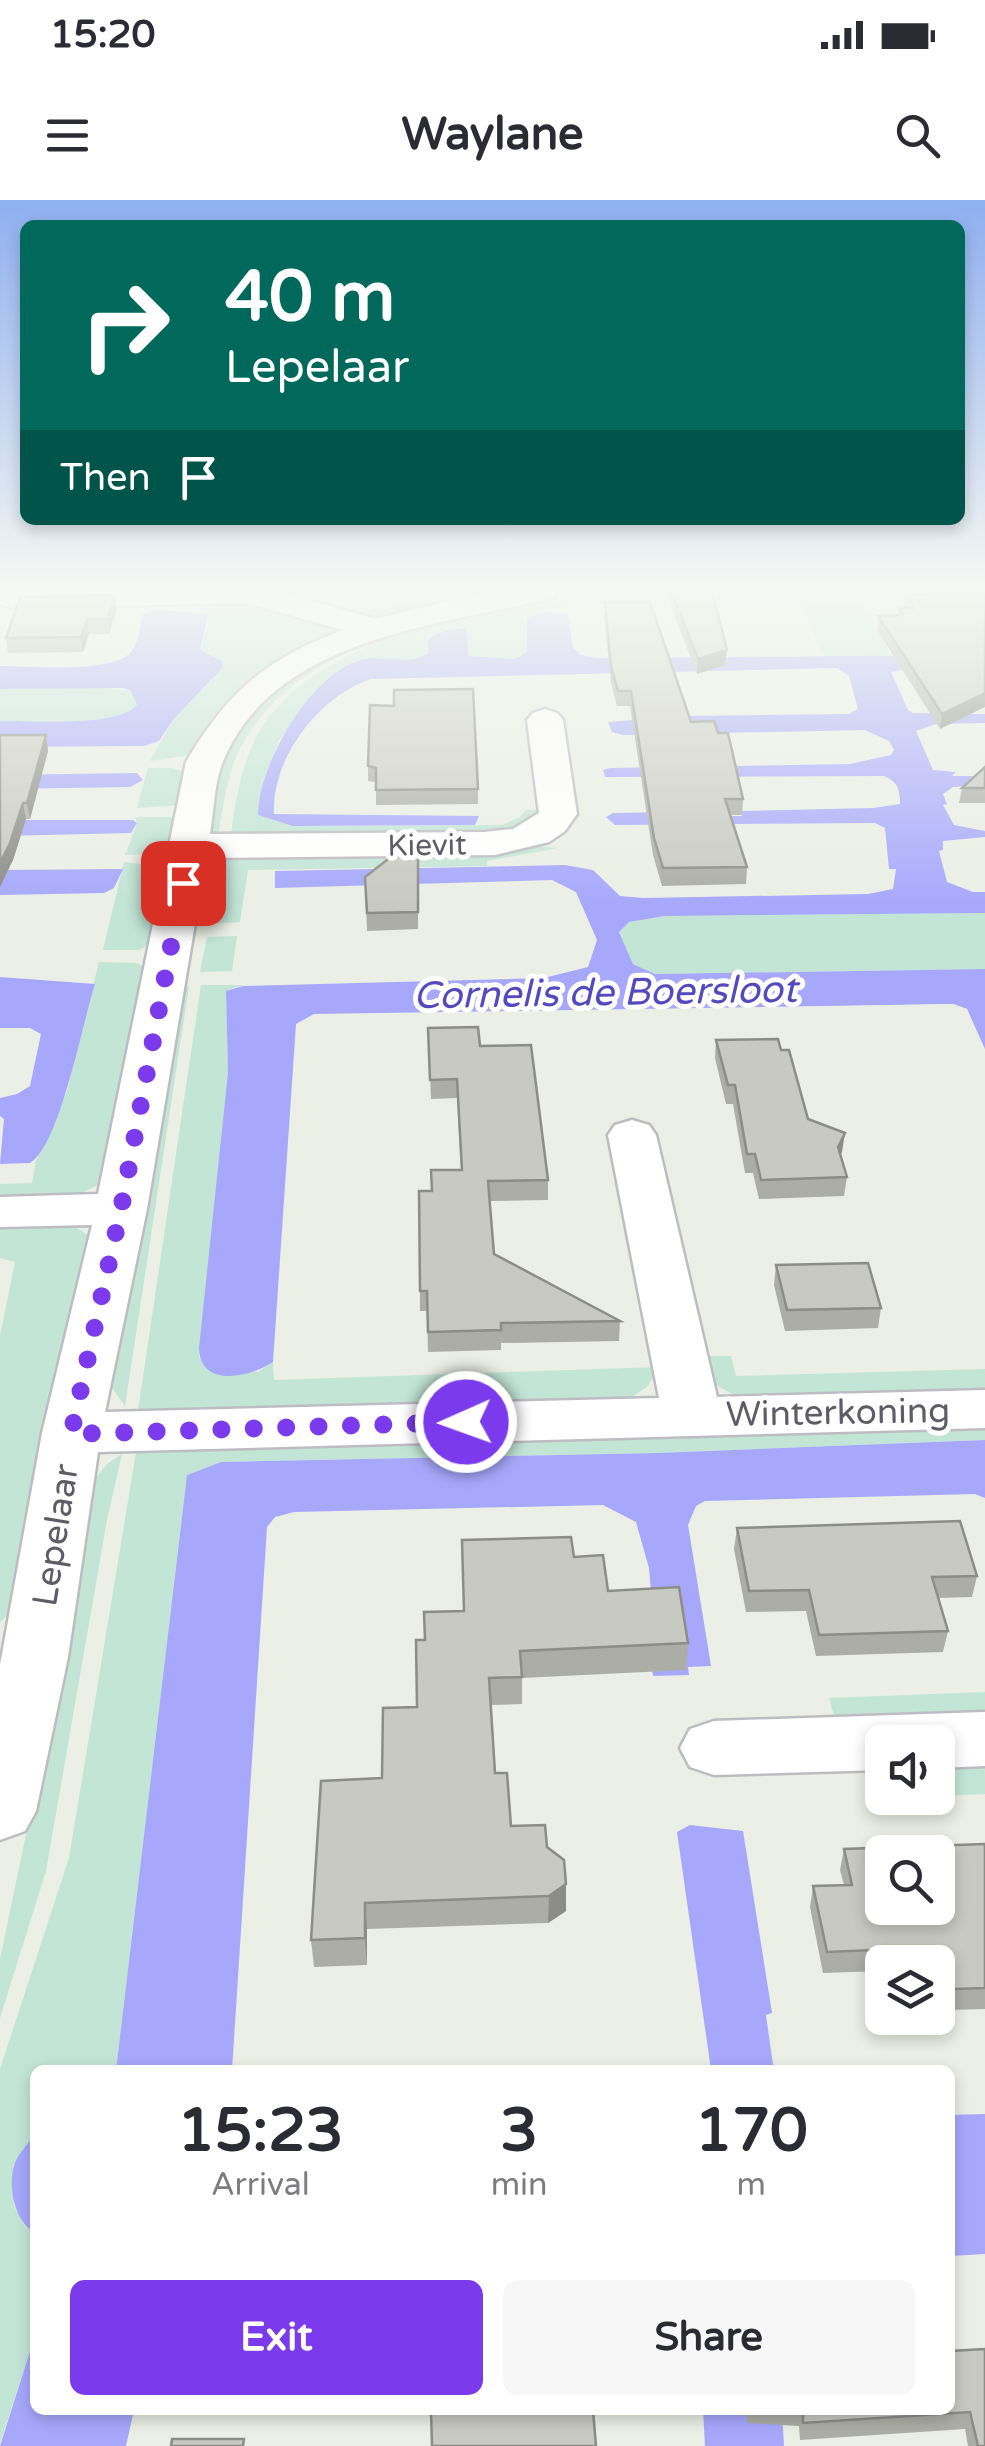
<!DOCTYPE html>
<style>
:root{--surface:#fff;--page:#f7f7f7;--text:#2b2b33;--muted:#7c7c81;--accent:#7c3aed}
body{margin:0;font-family:"Varela Round",sans-serif;background:var(--page);color:var(--text);height:100vh;display:flex;flex-direction:column;font-size:38px;white-space:nowrap}
*{box-sizing:border-box;margin:0}
p{font-size:32px;color:var(--muted)}
.icon{flex:none;width:55px;height:55px;fill:none;stroke:currentColor;stroke-width:2;stroke-linecap:round;stroke-linejoin:round}
.map{position:relative;flex:1;overflow:hidden}
.side{position:absolute;left:30px;top:1865px;width:925px;height:350px;display:flex;flex-direction:column;background:var(--surface);border-radius:15px;box-shadow:0 5px 15px #0003}
.side>*{flex:none}
.banner{position:absolute;left:20px;top:20px;width:945px;height:305px;border-radius:15px;box-shadow:0 5px 15px #0003;background:#00695c;color:#fff;overflow:hidden}
.buttons{position:absolute;left:865px;top:1525px;display:grid;gap:20px}
.buttons a{display:grid;place-items:center;width:90px;height:90px;border-radius:15px;background:var(--surface);box-shadow:0 5px 15px #0003;font-size:50px}
.pin{position:absolute;display:grid;place-items:center;width:85px;height:85px;color:#fff;margin:-42px;border-radius:20px;box-shadow:0 5px 15px #0006}
.me{position:absolute;width:110px;margin:-55px;rotate:268deg;stroke-linejoin:round;filter:drop-shadow(0 0 8px #0008)}
.turn{display:flex;align-items:center;gap:35px;height:210px;padding:0 40px;font-size:45px}
.turn .icon{width:130px;height:130px;stroke-width:2.5}
.turn b{display:block;font-size:70px;line-height:85px}
.then{display:flex;align-items:center;height:95px;padding:0 40px;background:#0003;gap:20px;font-size:38px}
.eta{display:flex;justify-content:space-evenly;align-items:center;height:170px;text-align:center}
.eta b{font-size:60px;font-weight:700;line-height:70px}
.cta{display:flex;gap:20px;margin-top:auto;padding:20px 40px}
.cta a{flex:1;height:115px;border-radius:15px;background:var(--accent);color:#fff;font-size:40px;font-weight:700;line-height:115px;text-align:center}
.cta a+a{background:var(--page);color:var(--text)}
.status{display:flex;justify-content:space-between;align-items:center;height:70px;padding:0 50px;background:var(--surface);direction:ltr}
.status svg{height:28px;fill:currentColor}
header{display:flex;justify-content:space-between;align-items:center;height:130px;padding:0 40px;background:var(--surface);font-size:45px;font-weight:700}
.map>svg:first-child{display:block}
</style>
<div class="status"><b>15:20</b><svg viewBox="0 0 49 12"><path d="M0 12V9h3v3zM5 12V6h3v6zM10 12V3h3v9zM15 12V0h3v12zM26 1h20v11H26zM47 4h2v5h-2z"/></svg></div>
<header><svg class="icon" aria-label="menu" viewBox="0 0 24 24"><path d="M4 6h16M4 12h16M4 18h16"/></svg>Waylane<svg class="icon" aria-label="search" viewBox="0 0 24 24"><circle cx="10" cy="10" r="6"/><path d="M15 15l6 6"/></svg></header>
<div class="map">
<svg width="985" height="2246" viewBox="0 0 985 2246">
<rect width="100%" height="100%" fill="#ebefe5"/>
<path fill="#c2e5d6" d="M435 391H505L386 418 348 416Z
M582 391H615C498 399 309 430 244 541 227 570 224 603 218 636L210 630C213 493 331 447 446 417 491 406 536 396 582 391Z
M668 391H877L879 396 861 397 892 458 824 457 799 398H669Z
M649 392 650 398 543 409 545 412 527 418V452L514 459 469 456 466 429 428 444 430 453 421 459 340 469 279 540 258 610 293 626 502 625 520 617 526 610 550 609 523 632 230 640C236 599 241 557 265 523 336 421 535 400 649 392Z
M255 399 340 423 345 431 217 516 191 555 150 561 173 520 223 467 222 462 200 450 210 419 200 411 199 403Z
M95 487 131 491 137 505C117 528 32 520 0 521V489Z
M148 568H172L184 572 181 605 137 608Z
M135 617H178L170 653 125 655 137 623Z
M518 645 558 648 487 661V666L248 670 240 722 209 724 223 654Z
M124 662 169 668 154 743 139 750H103Z
M985 713V769L655 774 633 764 619 732 629 722 665 716Z
M237 736 232 771 200 772 207 737Z
M99 762 136 763 145 767 103 982C70 1002 38 1002 0 1003V984L32 983 36 961 67 891Z
M201 785H243L226 791 228 872 199 1157 258 1172 273 1162 274 1180 659 1167 647 1187 627 1200 138 1211Z
M189 786 125 1206 108 1182 179 790Z
M0 1020 66 1021 92 1038 15 1408 0 1422V1136L15 1062 0 1058Z
M698 1156H731L736 1176 985 1169V1192L738 1197 712 1183Z
M985 1218V1240L658 1253 221 1262 187 1275 116 1870H35V1934L13 1966 14 2006 25 2027 35 2034V2135L0 2243V1869L69 1658 137 1247Z
M122 1254 107 1320 46 1671 0 1818V1759L62 1462 91 1284 107 1264Z
M985 1492V1525L838 1530 829 1498Z
M985 1560V1594L938 1596V1562Z"/>
<path fill="#a7a8fc" d="M157 410 208 414 200 450 223 462V467L173 520 159 541 144 546 0 547V521C32 520 117 528 137 505L131 491 123 488 0 489V466C29 466 113 474 131 452 139 443 140 427 142 415Z
M545 412 568 414 573 448 581 455 597 458 985 455 891 472 908 510 913 513 985 514V523L936 524 916 531 933 570 956 572 952 576H985V585L953 587 943 594 947 604 943 605 954 625 985 631V637L943 641V650L939 651 947 682 973 692H985V713L665 716 629 722 619 732 633 764 655 774 985 769V849L967 809 953 804 314 814 296 824 273 1162C251 1177 200 1189 199 1148L228 872 226 791 243 786 544 778 588 767 597 740 576 692 552 680 275 688V671L565 665 593 670 620 696 643 698 868 694 893 689 896 669H889L885 628 875 623 615 625 606 617 613 613 675 612 676 616H742V611L873 608 900 604C900 590 898 582 884 576L605 577 603 570 610 568 850 564 891 555 894 550 889 541 865 530 623 535 612 532 608 522 681 516 849 514 858 509 849 476 837 468 371 479C319 496 271 559 274 614L479 616 475 625 293 626 258 615C258 565 311 473 361 460 384 454 408 467 429 453L428 440C438 431 453 428 466 429L469 456 514 459 527 452V418Z
M137 573 143 580 130 587 0 589V575Z
M0 620H133L137 623 131 633 0 636Z
M123 669 114 688 104 693 0 695V670Z
M0 777 95 784C83 820 60 946 30 963L0 964 4 919 0 916V898L17 894 30 886 41 834 30 828H0Z
M985 1240V1298L975 1294 705 1301 696 1306 688 1325 711 1466 688 1467 689 1475 653 1476 644 1416 653 1415 649 1368 636 1322 603 1305 294 1312 275 1317 267 1327 232 1870H116L187 1275 221 1262 658 1253Z
M690 1625 743 1631 772 1813 766 1815 773 1865 780 1870H711L677 1632Z
M985 1914V2054L950 2056V1915Z
M35 1934V2034C15 2020 9 1993 13 1969 15 1957 28 1944 35 1934Z
M35 2135V2210H134L126 2246H0Z
M703 2210H782L784 2246H705Z"/>
<path fill="#ebefe5" d="M953 804 967 809 985 854 964 813 948 807 617 813V810Z"/>
<g fill="none" stroke-linecap="round" stroke-linejoin="round">
<defs>
<path id="minor" d="M7 391H279L375 419 490 391H557L553 398C442 425 276 437 224 559 214 581 214 611 210 634L484 632 513 629 539 613 527 520 533 513 545 509 557 513 563 520 577 614 565 631 549 642 495 655 206 658 147 1009 105 1212 659 1198 608 935 615 925 632 920 649 925 656 935 717 1197 985 1190V1228L98 1252 68 1457 36 1611 25 1631 0 1640V1465L42 1233 92 1025 0 1027V997L98 994 186 562C228 491 266 459 343 430L246 403 12 408 0 404V394Z
M985 1512V1566L938 1568V1542H882V1570L714 1575 690 1567 680 1548 690 1529 714 1521Z"/>
</defs>
<use href="#minor" stroke="#bebcc3" stroke-width="5"/>
<use href="#minor" fill="#fff" fill-rule="evenodd"/>
</g>
<path fill="#acaea6" d="M665 391H712L725 465 697 474Z
M985 393 940 529 877 430 878 416 898 415 899 408H904L906 394Z
M115 395 116 410 109 434H89L83 452 8 453 6 438Z
M605 402 691 522 743 599 742 615H730L747 667 746 684 662 686 653 655 630 506H617L611 483 604 417Z
M0 535H46L48 551 30 619H26L13 660Z
M368 566 478 589V604L376 605V582L368 581Z
M985 567V603H959L962 588Z
M418 642V729L367 731 365 677Z
M428 828 480 846 548 980V1000L490 1001 494 1054 620 1121 619 1141 501 1143V1150L428 1152 427 1111H420L419 991H432L461 970 457 898 431 899Z
M716 840 781 850 808 919 842 952 840 956 847 977 844 996 759 999 753 973H745L733 904H726L715 858Z
M776 1065 881 1108 878 1128 785 1131 774 1085Z
M737 1328 977 1376 972 1397 938 1398 948 1431 943 1452 816 1456 806 1411 746 1412 734 1349Z
M574 1357 608 1391 688 1443 686 1470 522 1478V1504L491 1505 495 1573 511 1626 547 1647 566 1711 548 1723 367 1729V1765L314 1767 311 1740 382 1578 417 1507 425 1440 464 1411Z
M985 1644V1809L949 1810 939 1768H938V1762H882V1771L823 1773 810 1707 813 1686 844 1685 840 1670 844 1649Z
M950 2151 985 2246H968L965 2229 800 2240 799 2226 747 2223V2210H950Z"/>
<path fill="#8c8d87" d="M115 395 116 410 109 434 107 419Z
M87 419 89 434 83 452 81 437Z
M727 450 725 465 697 474 698 459Z
M985 493V507L940 529 942 514Z
M46 535 48 551 30 619 27 603Z
M23 603 26 619 13 660 0 687V663Z
M845 933 842 952 835 966 838 947Z
M566 1684V1711L548 1723 549 1696Z
M365 1703 367 1729V1765L365 1738Z"/>
<path fill="#c8cac1" stroke="#8c8d87" stroke-width="2.5" fill-rule="evenodd" d="M671 391H712L727 450 698 459Z
M985 393V493L942 514 878 416 903 415 899 408H914L906 394Z
M115 395 107 419H87L81 437 6 438 20 397Z
M605 402H650L691 522 714 521 718 533H728L743 599H725L747 667 663 668 654 638 631 491H618L611 467Z
M473 489 478 589 376 590V568L368 566 370 505 394 506V490Z
M0 535H46L27 603H23L10 643 0 663Z
M985 567V588H962Z
M410 642H418V712L367 713 365 677Z
M478 827 480 846 531 845 548 980 488 981 494 1054 620 1121 501 1123V1130L428 1132 427 1091H420L419 991H432L431 970H462L457 879 430 880 428 828Z
M778 839 781 850H789L808 919 845 933 838 947 847 977 761 980 755 954H747L735 885H728L716 840Z
M868 1063 881 1108 787 1110 776 1065Z
M960 1321 977 1376 932 1377 948 1431 819 1435 809 1390 749 1391 737 1328Z
M571 1337 574 1357 603 1355 608 1391 679 1387 688 1443 520 1451 522 1477 489 1478 495 1573H507L511 1626 545 1625 547 1647 564 1660 566 1684 549 1696 365 1703V1738L311 1740 321 1581 382 1578 383 1508 417 1507 416 1440H425L424 1412 464 1411 462 1340Z
M985 1644V1788L954 1789 944 1747 827 1752 813 1686 852 1685 844 1649ZM882 1652H938V1708H882Z
M985 2149V2246H978L970 2212 803 2223V2210H950V2151Z
M431 2210H593L596 2246H432Z
M172 2239H244L243 2246H171Z"/>
<linearGradient id="sky" x2="0" y2="1"><stop stop-color="#8eaff0"/><stop offset="0.55" stop-color="#f6f8f3"/><stop offset="1" stop-color="#f6f8f3" stop-opacity="0"/></linearGradient>
<rect width="985" height="705" fill="url(#sky)"/>
<g fill="none" stroke-linecap="round" stroke-linejoin="round">
<path stroke="#7c3aed" stroke-width="18" stroke-dasharray="0 32.4" d="M183 683 121 1009 71 1234 466 1222"/>
</g>
<g text-anchor="middle" stroke-width="10" stroke-linejoin="round" paint-order="stroke">
<g font-size="30" fill="#5e5d65" stroke="#fff">
<text transform="translate(427 645) rotate(-1)" y="10">Kievit</text>
</g>
<g font-size="35" fill="#5e5d65" stroke="#fff">
<text transform="translate(838 1212) rotate(-1)" y="12">Winterkoning</text>
<text transform="translate(55 1335) rotate(-81)" y="12">Lepelaar</text>
</g>
<g font-size="38" font-style="italic" fill="#534abf" stroke="#fff">
<text transform="translate(605 792) rotate(-1)" y="13">Cornelis de Boersloot</text>
</g>
</g>
</svg>
<div class="buttons">
<a><svg class="icon" aria-label="sound" viewBox="0 0 24 24"><path d="M4 9h4l5-4v14l-5-4H4zM17 9q2 3 0 6"/></svg></a>
<a><svg class="icon" aria-label="search" viewBox="0 0 24 24"><circle cx="10" cy="10" r="6"/><path d="M15 15l6 6"/></svg></a>
<a><svg class="icon" aria-label="layers" viewBox="0 0 24 24"><path d="M12 4l9 5-9 5-9-5zM3 14l9 5 9-5"/></svg></a>
</div>
<div class="pin" style="left:183px;top:683px;background:#d93025"><svg class="icon" aria-label="arrive" viewBox="0 0 24 24"><path d="M6 21V4h12l-3 4 3 4H6"/></svg></div>
<svg class="me" style="left:466px;top:1222px" viewBox="-20 -20 40 40"><circle r="17" fill="#7c3aed" stroke="#fff" stroke-width="3"/><path d="M0-11L8 9 0 5-8 9z" fill="#fff"/></svg>
<div class="banner">
<div class="turn"><svg class="icon" aria-label="right" viewBox="0 0 24 24"><path d="M7 20v-9h11M14 6l5 5-5 5"/></svg><div><b>40 m</b>Lepelaar</div></div>
<div class="then">Then<svg class="icon" aria-label="arrive" viewBox="0 0 24 24"><path d="M6 21V4h12l-3 4 3 4H6"/></svg></div>
</div>
<section class="side">
<div class="eta">
<div><b>15:23</b><p>Arrival</p></div>
<div><b>3</b><p>min</p></div>
<div><b>170</b><p>m</p></div>
</div>
<div class="cta"><a>Exit</a><a>Share</a></div>
</section>
</div>
